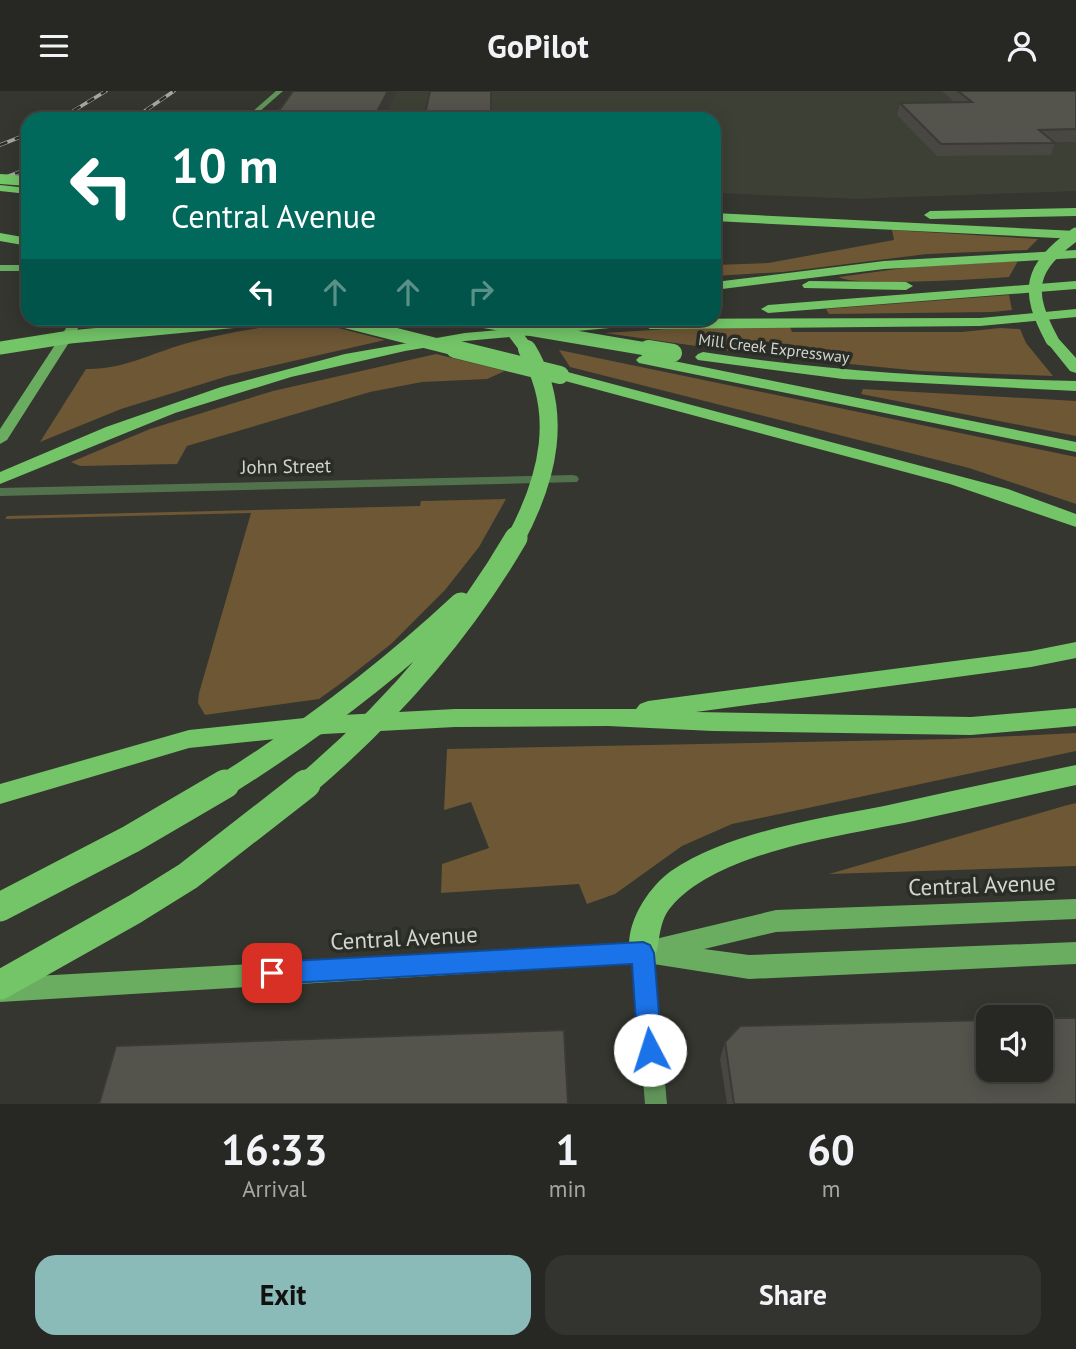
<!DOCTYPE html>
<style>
:root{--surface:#272823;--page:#333430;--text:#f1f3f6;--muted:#a4a6a6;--line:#434441;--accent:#8bbbb9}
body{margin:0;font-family:"PT Sans",sans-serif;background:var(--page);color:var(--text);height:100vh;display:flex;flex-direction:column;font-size:26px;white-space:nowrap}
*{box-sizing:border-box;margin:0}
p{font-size:23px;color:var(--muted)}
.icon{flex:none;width:38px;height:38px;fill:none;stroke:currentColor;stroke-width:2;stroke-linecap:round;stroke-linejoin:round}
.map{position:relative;height:1013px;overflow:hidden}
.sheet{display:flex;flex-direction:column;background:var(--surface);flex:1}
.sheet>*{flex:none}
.hud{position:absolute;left:21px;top:21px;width:700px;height:214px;border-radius:21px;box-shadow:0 4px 18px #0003,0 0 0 2px var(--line);background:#00695c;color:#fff;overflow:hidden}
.controls{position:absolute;left:976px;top:914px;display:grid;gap:14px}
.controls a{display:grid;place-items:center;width:77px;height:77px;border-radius:14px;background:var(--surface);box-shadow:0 4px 18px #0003,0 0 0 2px var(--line);font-size:35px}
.pin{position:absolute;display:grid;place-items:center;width:60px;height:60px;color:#fff;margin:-30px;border-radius:14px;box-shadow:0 4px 10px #0006}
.me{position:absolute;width:77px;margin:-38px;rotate:355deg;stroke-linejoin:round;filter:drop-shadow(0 0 5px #0008)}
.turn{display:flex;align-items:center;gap:24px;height:147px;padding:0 35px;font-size:32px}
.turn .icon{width:91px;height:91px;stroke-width:2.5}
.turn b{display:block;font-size:49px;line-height:60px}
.lanes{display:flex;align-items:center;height:66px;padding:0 35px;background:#0003;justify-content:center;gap:35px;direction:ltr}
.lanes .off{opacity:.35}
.eta{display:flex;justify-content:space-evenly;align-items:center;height:119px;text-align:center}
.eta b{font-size:42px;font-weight:800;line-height:49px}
.cta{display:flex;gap:14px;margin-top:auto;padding:14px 35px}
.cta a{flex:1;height:80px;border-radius:21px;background:var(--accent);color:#111;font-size:28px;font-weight:800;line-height:80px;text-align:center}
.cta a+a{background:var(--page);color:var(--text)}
header{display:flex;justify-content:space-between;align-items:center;height:91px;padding:0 35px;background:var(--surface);font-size:32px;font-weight:800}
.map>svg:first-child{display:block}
</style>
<header><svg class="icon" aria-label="menu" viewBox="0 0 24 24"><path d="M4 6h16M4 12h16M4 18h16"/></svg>GoPilot<svg class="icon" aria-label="person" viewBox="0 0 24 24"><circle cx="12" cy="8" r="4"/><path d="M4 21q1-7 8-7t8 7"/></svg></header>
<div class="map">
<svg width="1076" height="1013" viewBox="0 0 1076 1013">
<rect width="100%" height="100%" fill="#34362f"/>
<path fill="#3d4034" d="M298 0H1076V100L857 108 714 102V28H266Z"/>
<path fill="#6d5735" d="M892 139 1038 148 1027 159 927 163 783 181 714 185 715 174 768 172 894 149Z
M1018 170 1009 186C984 188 851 196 839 186L911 176Z
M1009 204 1012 219 992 221 829 223 826 218Z
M311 230 385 249 228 285 121 318 40 351 86 278C121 279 150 263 184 253 226 241 268 235 311 230Z
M699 236H790L792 241H962L1000 237 1020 238 1026 252 1053 285 920 280 759 264 605 242Z
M559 259 1076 366V413L969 377 570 276Z
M436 263 505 280 487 288 422 291 370 301 187 355 177 373 80 375 71 371 150 338 273 300Z
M863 298 1076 310V345L861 303Z
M506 408 479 456 445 499 391 553 344 590 319 608 205 624 198 612 199 602 251 422 5 428 7 425 420 415 421 410Z
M1076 642V660L732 733 682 755 615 803 587 813 579 793 441 802 442 773 489 757 471 711 444 719 447 658 952 648Z
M1076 712V775L829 783 1064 715Z"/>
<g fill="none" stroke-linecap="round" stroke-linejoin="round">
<path fill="#52724d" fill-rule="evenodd" d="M573 384 577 385 579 388 577 391 0 405V397Z"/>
<path fill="#609459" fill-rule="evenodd" d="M276 0H283L251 28H244Z
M643 853 650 856 653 862 667 1013H645L633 862 636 856Z"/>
<path fill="#6aad61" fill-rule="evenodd" d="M0 174H28V180H0Z
M72 228H84L7 349 0 353V338Z
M1076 808V828L776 841 704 858 749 864 1076 851V873L749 888 647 872 0 911V887L643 851 776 819Z"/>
<path fill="#73c568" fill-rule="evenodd" d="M0 94 28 97V103L0 100Z
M1076 117V125L930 128 924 124 930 120Z
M714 122 1076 140V148L714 130Z
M0 142 28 147V155L0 150Z
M1076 159V167L884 178 714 199 715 191 884 170Z
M809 190 906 191 913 195 906 199 804 197 802 194Z
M1076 190V198L768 222 761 218 768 214Z
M1076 218V226L980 235 650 238 643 234 465 250 405 260 291 286 175 322 0 393V381L106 336 221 296 345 263 465 242 618 228 980 227Z
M1052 245 1057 246 1076 267V282L1070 280 1045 249Z
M703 261C827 280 951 287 1076 290V300L843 288 698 269 695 266 698 263Z
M644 264 1076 351V361L639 272 636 269 639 266Z
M560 279 1008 398 1076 423V436L950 393 554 287 552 284 554 281Z
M1076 551V567L1031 576 696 621 971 626 1076 617V635L971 644 713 640 608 635 455 636 324 643 189 657 0 713V693L189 639 324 625 455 618H636L640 613 648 610 1031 560Z
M1076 674V694C1020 706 965 719 909 731 840 745 717 761 671 816 657 832 661 854 653 872L643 876 633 872C619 841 646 798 671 780 729 741 816 728 884 715 948 701 1012 687 1076 674Z"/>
<defs>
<path id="rail" d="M60 28 106 0
M133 28 174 0
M0 54 28 43
M0 88 28 78"/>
</defs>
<use href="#rail" stroke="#a6a7a2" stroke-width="3.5"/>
<use href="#rail" stroke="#2a2c26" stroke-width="2.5" stroke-dasharray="8" stroke-linecap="butt"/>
<path stroke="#73c568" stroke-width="10" d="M0 88 28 90"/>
<path stroke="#73c568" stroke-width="13" d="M335 228 462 260
M469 228 658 260
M504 228 528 260
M1052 249C1025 199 1029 177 1076 143
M0 257 70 246 249 229"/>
<path stroke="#73c568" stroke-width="18" d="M455 258 560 284
M648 258 673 262
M515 449C548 388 565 321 527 258"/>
<path stroke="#73c568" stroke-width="23" d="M223 695C308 642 387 582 461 513
M304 695C388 624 460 543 516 447"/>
<path stroke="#73c568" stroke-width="29" d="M0 816 131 748 225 693
M0 894 135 818 188 785 306 693"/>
</g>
<path fill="#484741" d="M942 0H1076V51H1055L1051 64 937 65 897 24 900 12H955Z
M725 951 1076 1013H727L720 968Z"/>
<path fill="#3b3a35" d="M388 0H397L383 28H373Z"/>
<path fill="#54534c" stroke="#3b3a35" stroke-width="2" d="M293 0H388L373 28H273Z
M430 0H491V28H424Z
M958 0H1076V38L1039 39 1055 52 941 53 900 12 972 11Z
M1041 927H1076V1013H734L725 951 740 935 989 929V978H1041Z
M564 939 568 1013H99L116 955Z"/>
<path fill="#1a73e8" stroke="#114b97" stroke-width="2" d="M643 851 650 854 654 862 662 959 659 967 650 971 642 967 638 959 632 873 272 893 264 889 260 882 264 875 272 871Z"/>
<g text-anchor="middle" stroke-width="7" stroke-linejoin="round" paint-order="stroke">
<g font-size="16" fill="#d3d4d0" stroke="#2a2c26">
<text transform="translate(774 257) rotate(7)" y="6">Mill Creek Expressway</text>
</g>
<g font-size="19" fill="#d3d4d0" stroke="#2a2c26">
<text transform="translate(286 375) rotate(-1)" y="7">John Street</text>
</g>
<g font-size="23" fill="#d3d4d0" stroke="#2a2c26">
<text transform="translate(982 794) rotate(-2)" y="8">Central Avenue</text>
<text transform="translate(404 847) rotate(-3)" y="8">Central Avenue</text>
</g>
</g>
</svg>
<div class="controls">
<a><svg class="icon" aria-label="sound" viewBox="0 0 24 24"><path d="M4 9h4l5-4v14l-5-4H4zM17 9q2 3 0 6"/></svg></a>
</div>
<div class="pin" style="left:272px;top:882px;background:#d93025"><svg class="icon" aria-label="arrive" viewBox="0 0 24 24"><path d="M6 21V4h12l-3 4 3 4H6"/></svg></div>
<svg class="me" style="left:650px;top:959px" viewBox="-20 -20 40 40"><circle r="19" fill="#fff"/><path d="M0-13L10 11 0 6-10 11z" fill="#1a73e8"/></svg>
<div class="hud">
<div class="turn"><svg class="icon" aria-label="left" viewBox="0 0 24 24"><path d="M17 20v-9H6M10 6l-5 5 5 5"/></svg><div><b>10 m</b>Central Avenue</div></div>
<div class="lanes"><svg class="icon" aria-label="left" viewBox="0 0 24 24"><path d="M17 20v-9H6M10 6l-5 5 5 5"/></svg><svg class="icon off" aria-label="ahead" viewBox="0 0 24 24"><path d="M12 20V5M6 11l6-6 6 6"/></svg><svg class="icon off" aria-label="ahead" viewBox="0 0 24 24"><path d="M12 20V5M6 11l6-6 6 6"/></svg><svg class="icon off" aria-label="right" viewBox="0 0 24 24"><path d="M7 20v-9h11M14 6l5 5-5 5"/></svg></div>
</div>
</div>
<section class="sheet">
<div class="eta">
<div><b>16:33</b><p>Arrival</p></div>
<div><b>1</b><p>min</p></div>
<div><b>60</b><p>m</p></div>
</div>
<div class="cta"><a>Exit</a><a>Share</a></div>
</section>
